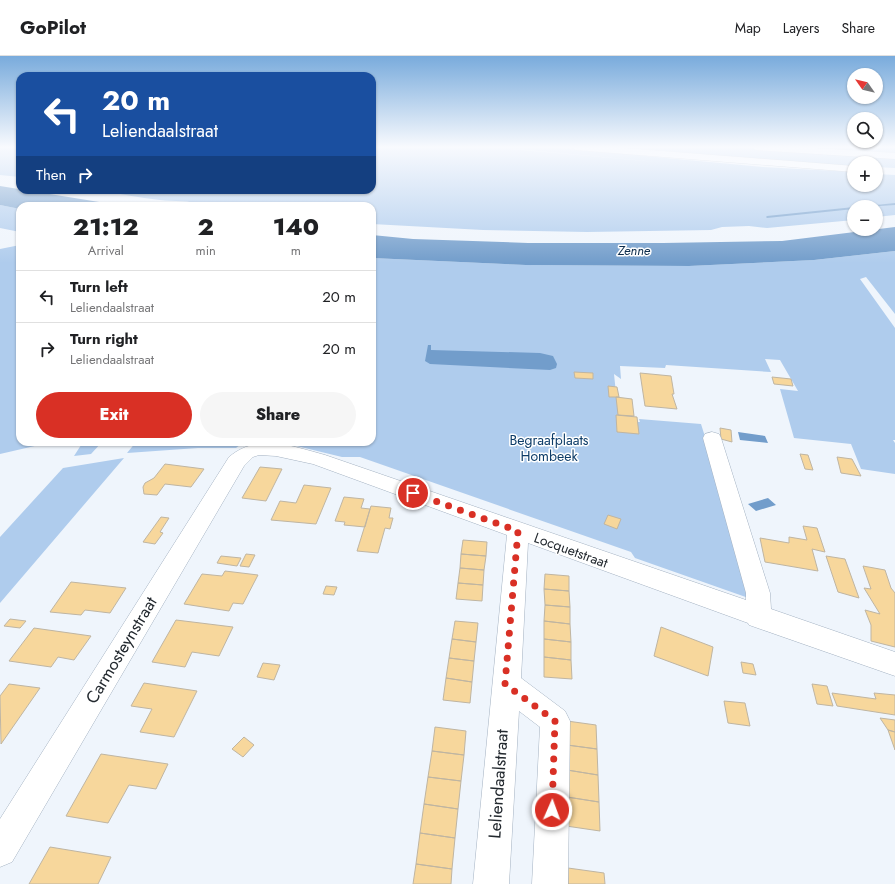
<!DOCTYPE html>
<meta charset="utf-8">
<style>
:root{--surface:#fff;--page:#f6f6f6;--text:#202124;--muted:#757577;--line:#e0e0e0;--accent:#d93025}
body{margin:0;font-family:Jost,sans-serif;background:var(--page);color:var(--text);height:100vh;display:flex;flex-direction:column;font-size:15px;white-space:nowrap}
*{box-sizing:border-box;margin:0}
p{font-size:13px;color:var(--muted)}
.icon{flex:none;width:22px;height:22px;fill:none;stroke:currentColor;stroke-width:2;stroke-linecap:round;stroke-linejoin:round}
.map{position:relative;flex:1;overflow:hidden}
.drawer{position:absolute;left:16px;top:146px;width:360px;height:244px;display:flex;flex-direction:column;background:var(--surface);border-radius:12px;box-shadow:0 1px 3px #0004}
.drawer>*{flex:none}
.banner{position:absolute;left:16px;top:16px;width:360px;height:122px;border-radius:12px;box-shadow:0 1px 3px #0004;background:#1a4fa0;color:#fff;overflow:hidden}
.needle{width:26px;rotate:304deg}
.tools{position:absolute;left:847px;top:12px;display:grid;gap:8px}
.tools a{display:grid;place-items:center;width:36px;height:36px;border-radius:50%;background:var(--surface);box-shadow:0 1px 3px #0004;font-size:20px}
.pin{position:absolute;display:grid;place-items:center;width:34px;height:34px;color:#fff;margin:-17px;border:2px solid #fff;border-radius:50%;box-shadow:0 1px 4px #0007}
.me{position:absolute;width:44px;margin:-22px;rotate:2deg;stroke-linejoin:round;filter:drop-shadow(0 0 3px #0008)}
.turn{display:flex;align-items:center;gap:14px;height:84px;padding:0 20px;font-size:18px}
.turn .icon{width:52px;height:52px;stroke-width:2.5}
.turn b{display:block;font-size:28px;line-height:34px}
.then{display:flex;align-items:center;height:38px;padding:0 20px;background:#0003;gap:8px;font-size:15px}
.eta{display:flex;justify-content:space-evenly;align-items:center;height:68px;text-align:center}
.eta b{font-size:24px;font-weight:800;line-height:28px}
.primary-button{display:flex;gap:8px;margin-top:auto;padding:8px 20px}
.primary-button a{flex:1;height:46px;border-radius:24px;background:var(--accent);color:#fff;font-size:16px;font-weight:800;line-height:46px;text-align:center}
.primary-button a+a{background:var(--page);color:var(--text)}
ul{padding:0;list-style:none}
li{display:flex;align-items:center;gap:12px;height:52px;padding:0 20px;border-top:1px solid var(--line)}
li div{flex:1}
li b{display:block;font-size:15px}
li em{font-style:normal}
header{display:flex;align-items:center;gap:24px;box-sizing:border-box;height:56px;padding:0 20px;background:var(--surface);border-bottom:1px solid var(--line)}
header strong{font-size:19px}
nav{display:flex;gap:22px;margin-inline-start:auto;font-size:14px}
.map>svg:first-child{display:block}
</style>
<header>
<strong>GoPilot</strong>
<nav><a>Map</a><a>Layers</a><a>Share</a></nav>
</header>
<div class="map">
<svg width="895" height="828" viewBox="0 0 895 828">
<rect width="100%" height="100%" fill="#eff5fc"/>
<path fill="#afcced" d="M0 91H20V121L0 119Z
M372 91H489L668 107 495 91H548L763 111 854 116V129H876V118L895 119V159L876 161V151H854V164L767 172 749 170 722 171 711 174 587 176 483 174 372 168V150H203C189 143 174 146 160 144 139 142 118 137 97 134H372Z
M615 91H727L895 102V112L876 111V107H854V110Z
M797 91H895V98Z
M0 149 20 153V176L0 172Z
M20 189V386H52L0 398V193Z
M895 195V258L866 221 860 223 895 272V384H893L895 387V418L861 413 851 388 794 382 780 333 798 335 780 304 765 303 771 316 666 309 665 312 620 310 621 323 614 318 619 366H640L639 363 701 368 757 545 635 502 631 496 360 401H342L280 386H372V202L526 209 689 210 814 204Z
M83 386H102L91 398 74 400Z
M136 386H244L236 392H198L127 397Z
M124 402 0 547V481L63 412Z"/>
<path fill="#729dcb" d="M0 130 124 150H20V153L0 149Z
M895 171V195L814 204 689 210 526 209 372 202V179L413 183 528 187H663L782 185Z
M428 289H431V294L540 297 553 300 557 308 556 312 550 314 430 308 425 305Z
M738 376 765 380 768 387 740 384Z
M768 442 776 449 756 455 748 448Z"/>
<g fill="none" stroke-linecap="round" stroke-linejoin="round">
<path fill="#729dcb" fill-rule="evenodd" d="M895 147V149L865 151 866 150Z
M854 151V153L767 162 766 161 767 160Z"/>
</g>
<path fill="#f7d79c" stroke="#bfb5a2" d="M574 316 593 317V323L575 322Z
M640 317 671 320 674 338H672L677 353 645 350Z
M772 321 791 323 793 330 774 328Z
M608 330 617 331 619 341H609Z
M616 341 632 343 634 360 618 359Z
M616 359 637 361 639 378 617 376Z
M720 372 731 374 732 386 721 383Z
M800 398 808 399 813 414 805 413Z
M837 401 852 403 861 420 841 417Z
M165 408 204 413 191 431 165 428 157 439 144 438 143 431 145 427 154 422Z
M260 411 282 413 266 445 242 442Z
M304 429 331 432 316 468 271 464 280 445 296 447Z
M344 441 364 443 361 452 370 453 365 471 344 469 345 466 335 465Z
M371 450 391 452 389 462H393L390 473 385 472 378 497 357 495Z
M608 459 621 463 617 473 604 468Z
M161 461 169 462 160 476 163 477 155 488 143 486Z
M803 470 817 472 825 496 812 493 818 515 765 506 760 482 789 487V481L807 484Z
M463 484 487 486 486 500 461 498Z
M246 498 255 499 249 511 240 510Z
M461 498 486 500 484 514 460 512Z
M221 500 241 502 237 510 217 507Z
M826 500 845 503 859 542 838 536Z
M863 510 885 514 891 532 895 537V591L871 585V569L865 554 880 558 864 532 871 533Z
M460 512 484 514 483 529 458 527Z
M225 515 258 519 243 548 233 547 229 555 184 548 202 518 222 520Z
M545 518 569 520V535L544 533Z
M71 526 126 532 110 557 85 554 81 559 50 556Z
M458 527 483 529 482 545 456 543Z
M326 530 337 531 334 539 323 538Z
M544 533 569 535 570 551 545 549Z
M545 549 570 551V568L544 565Z
M10 563 26 565 20 572 4 570Z
M176 564 233 571 219 600 192 596 185 611 152 606Z
M455 565 478 567 476 586 452 583Z
M544 565 570 568 571 586 544 583Z
M661 571 713 591 708 620 654 600Z
M34 572 91 580 74 604 58 601 51 611 9 605Z
M452 583 476 586 474 605 449 602Z
M544 583 571 586V604L544 601Z
M544 601 571 604 572 623 544 621Z
M449 602 474 605 472 626 446 622Z
M741 606 753 608 756 619 743 617Z
M263 607 280 609 274 624 257 621Z
M446 622 472 626 470 647 443 644Z
M144 627 197 635 174 681 140 676 152 653 131 650Z
M9 628 40 632 1 688 0 640Z
M812 628 827 630 833 650 817 648Z
M832 637 876 643 874 637 895 639V659L837 650Z
M724 645 745 647 750 670 728 667Z
M880 662 895 664V676L888 674Z
M567 665 596 669 597 693 567 689Z
M435 671 466 675 464 699 432 695Z
M888 674 895 676V694Z
M244 681 254 689 243 701 232 693Z
M567 689 597 693 598 719 567 714Z
M432 695 464 699 461 725 428 721Z
M101 698 168 708 156 733 129 729 108 767 66 760Z
M567 714 598 719 599 746 567 741Z
M428 721 461 725 458 753 424 748Z
M567 741 599 746 600 775 566 770Z
M424 748 458 753 455 782 420 777Z
M420 777 455 782 452 813 416 808Z
M50 791 111 801 98 828H29Z
M416 808 452 813 451 828H413Z
M568 812 604 817 605 828H568Z"/>
<g fill="none" stroke-linecap="round" stroke-linejoin="round">
<defs>
<path id="street" d="M712 376 719 378 721 382 770 537 771 553 895 596V620L749 569 748 567 528 487 521 622 565 655 570 665 568 828H532L540 671 519 655 509 828H473L507 479 313 408 276 400 259 399 253 401 244 410 12 806 0 811V763L229 401C257 377 292 390 325 399L746 544V537L703 382 705 378Z"/>
<path id="highway" d="M572 91H610L854 110V116L576 94Z
M752 91H798L895 97V103L756 94Z"/>
</defs>
<use href="#street" stroke="#a4b2c2" stroke-width="1"/>
<use href="#highway" stroke="#a4b2c2" stroke-width="1"/>
<use href="#street" fill="#fff" fill-rule="evenodd"/>
<use href="#highway" fill="#fff" fill-rule="evenodd"/>
</g>
<linearGradient id="sky" x2="0" y2="1"><stop stop-color="#79abdc"/><stop offset="0.44" stop-color="#f8fafe"/><stop offset="1" stop-color="#f8fafe" stop-opacity="0"/></linearGradient>
<rect width="895" height="207" fill="url(#sky)"/>
<g fill="none" stroke-linecap="round" stroke-linejoin="round">
<path stroke="#d93025" stroke-width="7" stroke-dasharray="0 12.6" d="M413 437 518 475 505 628 555 665 552 754"/>
</g>
<g text-anchor="middle" stroke-width="3" stroke-linejoin="round" paint-order="stroke">
<g font-size="13" font-style="italic" fill="#0d2d4c" stroke="#fff">
<text x="634" y="199">Zenne</text>
</g>
<g font-size="14" fill="#0d3c68" stroke="#fff">
<text x="549" y="389">Begraafplaats<tspan x="549" dy="16">Hombeek</tspan></text>
</g>
<g font-size="14" fill="#23292f" stroke="#fff">
<text transform="translate(571 494) rotate(20)" y="5">Locquetstraat</text>
</g>
<g font-size="17" fill="#23292f" stroke="#fff">
<text transform="translate(121 594) rotate(-59)" y="6">Carmosteynstraat</text>
<text transform="translate(498 728) rotate(-86)" y="6">Leliendaalstraat</text>
</g>
</g>
</svg>
<div class="tools">
<a><svg class="needle" viewBox="-14 -14 28 28"><path d="M0-13l5 13h-10z" fill="#e53935"/><path d="M0 13l5-13h-10z" fill="#757577"/></svg></a>
<a><svg class="icon" aria-label="search" viewBox="0 0 24 24"><circle cx="10" cy="10" r="6"/><path d="M15 15l6 6"/></svg></a>
<a>+</a>
<a>−</a>
</div>
<div class="pin" style="left:413px;top:437px;background:#d93025"><svg class="icon" aria-label="arrive" viewBox="0 0 24 24"><path d="M6 21V4h12l-3 4 3 4H6"/></svg></div>
<svg class="me" style="left:552px;top:754px" viewBox="-20 -20 40 40"><circle r="17" fill="#d93025" stroke="#fff" stroke-width="3"/><path d="M0-11L8 9 0 5-8 9z" fill="#fff"/></svg>
<div class="banner">
<div class="turn"><svg class="icon" aria-label="left" viewBox="0 0 24 24"><path d="M17 20v-9H6M10 6l-5 5 5 5"/></svg><div><b>20 m</b>Leliendaalstraat</div></div>
<div class="then">Then<svg class="icon" aria-label="right" viewBox="0 0 24 24"><path d="M7 20v-9h11M14 6l5 5-5 5"/></svg></div>
</div>
<section class="drawer">
<div class="eta">
<div><b>21:12</b><p>Arrival</p></div>
<div><b>2</b><p>min</p></div>
<div><b>140</b><p>m</p></div>
</div>
<ul>
<li><svg class="icon" aria-label="left" viewBox="0 0 24 24"><path d="M17 20v-9H6M10 6l-5 5 5 5"/></svg><div><b>Turn left</b><p>Leliendaalstraat</p></div><em>20 m</em></li>
<li><svg class="icon" aria-label="right" viewBox="0 0 24 24"><path d="M7 20v-9h11M14 6l5 5-5 5"/></svg><div><b>Turn right</b><p>Leliendaalstraat</p></div><em>20 m</em></li>
</ul>
<div class="primary-button"><a>Exit</a><a>Share</a></div>
</section>
</div>
